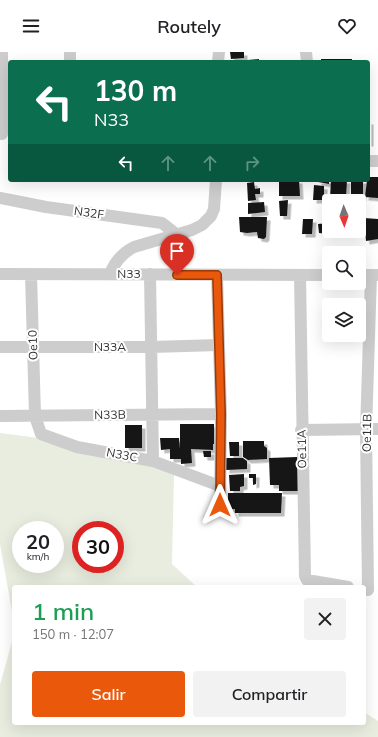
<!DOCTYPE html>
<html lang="es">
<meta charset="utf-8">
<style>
:root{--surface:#fff;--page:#f2f2f2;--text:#202124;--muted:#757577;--accent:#ea580c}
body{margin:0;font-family:Mulish,sans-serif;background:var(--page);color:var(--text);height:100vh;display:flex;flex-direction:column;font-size:15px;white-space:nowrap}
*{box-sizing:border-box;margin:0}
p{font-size:13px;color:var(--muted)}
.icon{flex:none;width:22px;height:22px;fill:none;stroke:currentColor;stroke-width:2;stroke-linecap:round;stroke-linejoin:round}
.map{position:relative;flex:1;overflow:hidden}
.panel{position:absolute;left:12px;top:533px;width:354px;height:140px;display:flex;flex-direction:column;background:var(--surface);border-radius:4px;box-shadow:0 4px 16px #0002}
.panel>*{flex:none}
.banner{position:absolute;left:8px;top:8px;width:362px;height:122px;border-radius:4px;box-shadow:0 4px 16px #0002;background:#0b6e4f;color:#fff;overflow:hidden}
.needle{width:26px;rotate:178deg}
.fabs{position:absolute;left:322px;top:142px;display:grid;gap:8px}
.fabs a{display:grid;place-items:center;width:44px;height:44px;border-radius:4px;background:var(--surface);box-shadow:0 4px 16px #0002;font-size:20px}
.speed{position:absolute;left:12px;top:469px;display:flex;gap:8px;font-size:20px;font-weight:700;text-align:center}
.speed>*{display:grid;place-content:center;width:52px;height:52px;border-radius:50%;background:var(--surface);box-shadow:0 4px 16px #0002;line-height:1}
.speed small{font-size:10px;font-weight:400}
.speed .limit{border:6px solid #d22;background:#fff;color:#111}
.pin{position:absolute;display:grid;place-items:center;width:34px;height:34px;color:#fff;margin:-41px -17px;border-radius:50% 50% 50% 0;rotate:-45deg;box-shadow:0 0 4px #0007}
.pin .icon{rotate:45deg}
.me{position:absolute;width:44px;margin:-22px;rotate:0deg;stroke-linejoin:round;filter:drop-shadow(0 0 3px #0008)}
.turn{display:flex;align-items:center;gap:14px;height:84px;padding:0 20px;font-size:18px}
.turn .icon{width:52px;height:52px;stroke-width:2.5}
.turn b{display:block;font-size:28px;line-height:34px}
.lanes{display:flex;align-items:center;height:38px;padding:0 20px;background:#0003;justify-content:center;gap:20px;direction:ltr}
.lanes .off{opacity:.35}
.round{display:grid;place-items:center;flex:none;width:42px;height:42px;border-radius:4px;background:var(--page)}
.overview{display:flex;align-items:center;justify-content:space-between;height:68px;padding:0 20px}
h1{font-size:24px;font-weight:600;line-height:30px;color:#1e9e55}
.primary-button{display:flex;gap:8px;margin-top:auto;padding:8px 20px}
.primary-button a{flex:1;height:46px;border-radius:4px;background:var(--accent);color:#fff;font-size:16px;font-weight:600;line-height:46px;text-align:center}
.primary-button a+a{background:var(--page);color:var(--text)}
header{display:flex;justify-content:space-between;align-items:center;height:52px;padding:0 20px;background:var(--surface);font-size:18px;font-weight:600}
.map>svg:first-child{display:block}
</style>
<header><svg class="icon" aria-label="menu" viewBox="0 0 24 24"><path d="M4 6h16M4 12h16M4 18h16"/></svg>Routely<svg class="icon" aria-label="heart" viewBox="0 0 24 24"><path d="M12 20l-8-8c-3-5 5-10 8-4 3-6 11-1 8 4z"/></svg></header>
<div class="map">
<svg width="378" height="685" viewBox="0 0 378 685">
<defs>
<filter id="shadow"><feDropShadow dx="3.5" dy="3.5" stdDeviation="0" flood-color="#0004"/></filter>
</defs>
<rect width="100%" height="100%" fill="#fff"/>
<path fill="#e8eddf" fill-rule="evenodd" d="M0 381 94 393 174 422 172 512 197 535H14V571L0 492ZM21 478H55V512H21ZM81 478H115V512H81Z
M14 582V671H364V660L378 669V685H0V633Z"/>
<path fill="#171717" filter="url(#shadow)" d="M230 0H244V6L231 7Z
M259 7V10H237V9Z
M321 7H352V10H321Z
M368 69H370V91H368Z
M368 125H378V146L365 145 367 128H368Z
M279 128H299L300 144H279Z
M318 128H329V132L318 130Z
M331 128H347L346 145 330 146Z
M351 128H363V146L351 145Z
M254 130 255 137 260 136V142H255L256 148 248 149 247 131Z
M314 133 324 134V148H313Z
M288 148 287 164H280L279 149Z
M264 150 265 160 248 162V151Z
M239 165H267L266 185 264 187 258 186 257 180 247 181 240 180Z
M364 166 378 167V187L366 189Z
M303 167H313L312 182H302Z
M329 171 328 182 319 181 318 172Z
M180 372H214V392H213V398L191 397 192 411 181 412V407H170V397L161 398 160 386H179L180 397Z
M125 373H142V396H125Z
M243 389H264V394L267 396V407L248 408 243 405Z
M229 390H239V404H230Z
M203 399H211V405H204Z
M297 405 299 439H279V433H270L269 406Z
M226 406H243L247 409V417L226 418Z
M244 422V434L240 435V439H230L229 423Z
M249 422H256V432L253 433V426H249Z
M228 441H282L281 461H235V457H228Z"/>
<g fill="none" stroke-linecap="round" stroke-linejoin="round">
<path stroke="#cdcdcd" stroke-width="12" d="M2 0V82
M306 0 307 10
M70 10V0
M218 10 219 0
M368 109H378
M0 146 46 155 162 171 176 182
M0 222 329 223
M31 222 35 364 41 382 77 395 153 409 220 434
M110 222C115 209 122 201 134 195L192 178 202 173 211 164 214 157 216 128
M150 222 153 409
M217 223 221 362 220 453
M300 223 305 524 307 528 348 535
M359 223H378
M0 295H151L219 293
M0 364 221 362
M301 378 378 377
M364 538H368L366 378 371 223"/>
</g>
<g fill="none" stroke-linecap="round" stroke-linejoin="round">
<defs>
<path id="route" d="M177 223H217L221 362 220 453"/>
</defs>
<use href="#route" stroke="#983908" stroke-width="10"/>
<use href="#route" stroke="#ea580c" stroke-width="7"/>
</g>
<g text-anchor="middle" stroke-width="4" stroke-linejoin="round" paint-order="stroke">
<g font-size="12" fill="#303030" stroke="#fff">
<text transform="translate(89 161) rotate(8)" y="4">N32F</text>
<text x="129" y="226">N33</text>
<text transform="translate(33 293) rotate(-92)" y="4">Oe10</text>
<text x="110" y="299">N33A</text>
<text transform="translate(110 363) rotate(-1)" y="4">N33B</text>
<text transform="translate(367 381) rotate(-89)" y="4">Oe11B</text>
<text transform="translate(302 397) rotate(-91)" y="4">Oe11A</text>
<text transform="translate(122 403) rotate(11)" y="4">N33C</text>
</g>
</g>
</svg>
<div class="fabs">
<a><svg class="needle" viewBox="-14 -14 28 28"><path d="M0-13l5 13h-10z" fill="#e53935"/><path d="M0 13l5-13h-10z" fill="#757577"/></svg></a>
<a><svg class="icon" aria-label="search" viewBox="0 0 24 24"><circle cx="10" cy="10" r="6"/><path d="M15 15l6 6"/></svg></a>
<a><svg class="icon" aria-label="layers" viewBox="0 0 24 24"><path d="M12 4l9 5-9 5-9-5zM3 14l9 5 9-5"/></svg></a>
</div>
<div class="speed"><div>20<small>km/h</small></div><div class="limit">30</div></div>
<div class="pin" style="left:177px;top:223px;background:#d93025"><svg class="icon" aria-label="arrive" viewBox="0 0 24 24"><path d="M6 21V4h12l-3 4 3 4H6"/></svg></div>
<svg class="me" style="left:220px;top:453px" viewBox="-20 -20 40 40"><path d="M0-17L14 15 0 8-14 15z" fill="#ea580c" stroke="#fff" stroke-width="4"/></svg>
<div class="banner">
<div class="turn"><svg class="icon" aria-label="left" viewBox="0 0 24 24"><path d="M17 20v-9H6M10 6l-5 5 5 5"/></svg><div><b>130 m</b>N33</div></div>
<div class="lanes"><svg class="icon" aria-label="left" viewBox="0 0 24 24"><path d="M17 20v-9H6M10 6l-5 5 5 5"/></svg><svg class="icon off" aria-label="ahead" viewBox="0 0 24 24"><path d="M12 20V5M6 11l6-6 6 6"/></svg><svg class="icon off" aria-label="ahead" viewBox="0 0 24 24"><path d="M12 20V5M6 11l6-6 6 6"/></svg><svg class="icon off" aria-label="right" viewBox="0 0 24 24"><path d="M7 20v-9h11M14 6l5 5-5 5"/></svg></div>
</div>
<section class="panel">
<div class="overview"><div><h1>1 min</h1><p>150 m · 12:07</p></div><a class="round"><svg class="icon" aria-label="close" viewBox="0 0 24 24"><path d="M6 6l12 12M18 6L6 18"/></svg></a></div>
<div class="primary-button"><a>Salir</a><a>Compartir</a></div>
</section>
</div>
